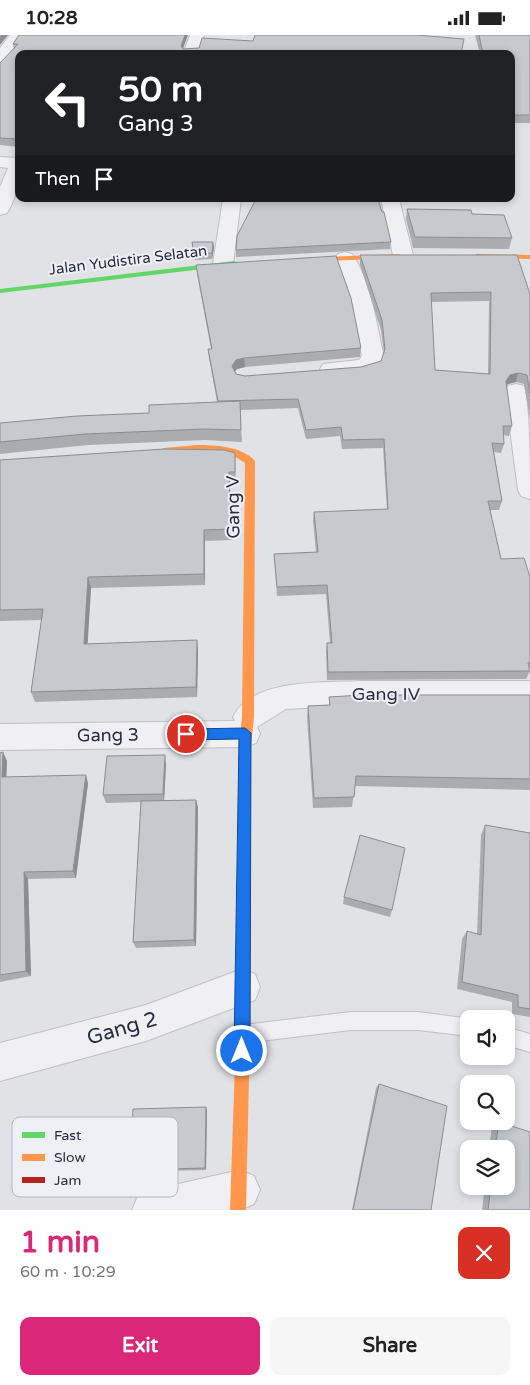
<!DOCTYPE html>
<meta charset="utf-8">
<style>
:root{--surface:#fff;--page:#f6f6f6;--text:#222;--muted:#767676;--accent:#db2777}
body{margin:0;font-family:"Varela Round",sans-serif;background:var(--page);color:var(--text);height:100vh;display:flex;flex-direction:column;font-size:19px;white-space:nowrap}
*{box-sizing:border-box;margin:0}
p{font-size:16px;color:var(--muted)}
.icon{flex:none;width:28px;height:28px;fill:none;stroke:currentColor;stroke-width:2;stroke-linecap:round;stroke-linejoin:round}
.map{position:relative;height:1175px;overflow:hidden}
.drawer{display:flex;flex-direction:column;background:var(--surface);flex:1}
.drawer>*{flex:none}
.guide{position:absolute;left:15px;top:15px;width:500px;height:152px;border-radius:10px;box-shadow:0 2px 8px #0003;background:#202124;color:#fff;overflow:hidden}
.controls{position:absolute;left:460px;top:975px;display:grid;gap:10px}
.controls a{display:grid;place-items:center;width:55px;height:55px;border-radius:10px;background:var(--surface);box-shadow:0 2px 8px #0003;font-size:25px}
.pin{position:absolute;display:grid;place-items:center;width:42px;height:42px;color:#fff;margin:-21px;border:2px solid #fff;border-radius:50%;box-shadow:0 1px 5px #0007}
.me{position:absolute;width:55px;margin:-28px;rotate:0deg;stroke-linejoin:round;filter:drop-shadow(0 0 4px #0008)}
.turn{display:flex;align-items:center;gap:18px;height:105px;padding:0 20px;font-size:22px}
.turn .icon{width:65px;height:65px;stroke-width:2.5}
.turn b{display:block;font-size:35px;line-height:42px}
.then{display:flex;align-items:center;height:48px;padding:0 20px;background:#0003;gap:10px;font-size:19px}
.round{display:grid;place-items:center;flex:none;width:52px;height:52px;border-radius:10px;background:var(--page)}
.overview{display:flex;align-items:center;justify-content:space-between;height:85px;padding:0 20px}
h1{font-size:30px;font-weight:700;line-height:38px;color:var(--accent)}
.action{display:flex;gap:10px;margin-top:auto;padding:10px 20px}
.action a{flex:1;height:58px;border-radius:10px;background:var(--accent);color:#fff;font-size:20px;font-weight:700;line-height:58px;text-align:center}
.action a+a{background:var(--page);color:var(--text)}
.status{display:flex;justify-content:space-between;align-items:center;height:35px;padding:0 25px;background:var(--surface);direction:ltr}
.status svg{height:14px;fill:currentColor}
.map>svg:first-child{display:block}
</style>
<div class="status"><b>10:28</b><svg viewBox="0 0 49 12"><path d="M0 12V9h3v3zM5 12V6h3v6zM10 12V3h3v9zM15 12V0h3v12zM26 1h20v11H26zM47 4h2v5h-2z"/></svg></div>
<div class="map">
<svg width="530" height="1175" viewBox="0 0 530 1175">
<rect width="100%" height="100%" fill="#e0e2e6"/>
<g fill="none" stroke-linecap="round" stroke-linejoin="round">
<defs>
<path id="lane" d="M351 977H418L471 984H469V1001L418 995H351L243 1008 237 1005 234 999 237 993 243 990Z
M506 992 530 999V1017L506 1010Z"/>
<path id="street" d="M10 0H24L5 26 0 28V13Z
M190 0H204L198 19H183Z
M0 122 19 123C19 143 18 161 7 178L0 180V152L8 133 0 132Z
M223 164H241L233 229 230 233H216L213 229Z
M381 164H399L413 220 410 224H396L393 220Z
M345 217 352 219C372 248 376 288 384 322L374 336 331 341 323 339 320 334 323 329 359 325 362 321 347 250 335 223 338 219Z
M516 349 524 351C530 370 530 439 530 464L521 461 518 455 505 356 508 351Z
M360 646H530V670H360L286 674 257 692 260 699 256 708 245 712 0 715V689L235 686 233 682C252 643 323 648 360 646Z
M242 934 255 939 260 952 255 965 146 1006 0 1046V1008L146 970Z
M240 1135 254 1141 260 1155 254 1169 240 1175H132L138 1161 152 1155Z"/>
</defs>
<use href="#lane" stroke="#bec0c4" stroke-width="2"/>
<use href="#street" stroke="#bec0c4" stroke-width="2"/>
<use href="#lane" fill="#f0f0f3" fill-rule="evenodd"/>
<use href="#street" fill="#f0f0f3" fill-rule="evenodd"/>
<path fill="#63d668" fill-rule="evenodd" d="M234 226 238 228 237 230 0 258V254Z"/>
<path fill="#ff974d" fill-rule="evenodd" d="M399 219 403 221 402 223 299 227 295 225 299 223Z
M476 219 530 220V224L479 223 475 221Z
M197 410C215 410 242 411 255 426L254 682 251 711 249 715 245 716 241 715 239 711 242 682 245 428C237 422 228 419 219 418 206 416 165 422 159 416L164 413Z
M243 991 248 993 250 998 246 1175H230L236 998 238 993Z"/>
<path fill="#b3261e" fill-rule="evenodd" d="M245 706 249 707 251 711 250 998 248 1003 243 1005 238 1003 236 998 239 711 241 707Z"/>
</g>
<path fill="#aaadb0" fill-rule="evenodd" d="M19 0H188L183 14 461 19H19V112L0 110V28L14 14 13 9Z
M475 0H530V88H511V19H480Z
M407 174 472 179 512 203 509 214 413 213 406 184Z
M192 207H213L214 213 212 224 195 225Z
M391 207 390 214 236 222V215Z
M360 220 530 259V384L524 349 516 347 508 349 506 351 512 391 509 401 503 400 504 409 501 418 494 417 502 466 499 475H490L501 524 530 542V636L526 644 327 645 326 616 327 608H330L326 559 277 561 274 519 316 517 313 485 314 477 387 475 383 413 342 414 340 401 306 404 298 373 240 375 242 407 205 405 88 410 0 419V388L149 378 217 367 209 323 208 314H211L197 239 196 230 361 313 360 322 245 332 237 334 235 336 236 339 245 341 361 332 381 326 384 318 381 295 360 230ZM489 266 488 339 435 335 431 267Z
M235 418 236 448 229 449 232 505 205 506V550L91 553 87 609 197 605 198 616 197 662 35 667 31 657 42 585 0 586V425Z
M530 660V755L355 751 352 772 313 773 307 682 308 671 329 670V662Z
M0 718 7 726 6 742 88 748 76 843 28 844 31 941 0 947Z
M166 729 164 766 196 765 198 773 196 911 136 913 133 907 141 767 106 768 103 760Z
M485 790 530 798V982L512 979V967L457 954 462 904 467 896 477 899 481 800Z
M344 862 392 875 390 882 343 869Z
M379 1049 431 1175H352L376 1053Z
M207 1076 206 1135 133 1137 130 1135Z
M499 1087 530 1175H482L485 1151H506V1114H489L492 1091Z"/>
<path fill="#8b8d90" d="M1 0H8L0 10V1Z
M185 0H188L181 18V11Z
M213 207 214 213 212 224V218Z
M244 323 245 332 237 334 232 340V331L236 325Z
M518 338 516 347 508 349 503 355 506 346 510 340Z
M204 495 205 506V550L204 539Z
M88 542 91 553 87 620 84 609Z
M197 605 198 616 197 662 196 652Z
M3 717 7 726 6 750 2 742Z
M165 720 166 729 164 767 163 759Z
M86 740 88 748 76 843 73 836Z
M196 765 198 773 196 911 194 905Z
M24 837 28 844 31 941 26 936Z
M206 1072 207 1076 206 1135 205 1133Z"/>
<path fill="#c6c9cd" stroke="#8b8d90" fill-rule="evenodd" d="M19 0H185L181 11 183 14 199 13 202 3 253 6 255 0H416L464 4 461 19H19V104L0 103V28L18 9H13Z
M479 0H530V80H511V19H483Z
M256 164H378L382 177H384L391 207 236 215 237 201Z
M407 174 471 175 472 179 504 180 512 203 415 202Z
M192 207H213L212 218 194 219Z
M360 220H517L530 259V358L527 340 518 338 510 340 506 346 512 391H503L504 409 492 408 502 466H488L501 524 524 523 530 542V628H528L530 636 328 637 327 608H332L327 550 277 552 274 519 318 517 314 477 388 474 384 404 343 405 341 392 306 395 298 364 218 366 208 314H212L196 230 336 221 351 263 361 313 244 323 236 325 232 331 236 339 245 341 361 332 381 326 385 314 382 285ZM491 257 490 339 435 335 431 258Z
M240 366 241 395 204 394 85 399 0 407V388L77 381 149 378V370Z
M164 414 224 415 235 418V437H229L231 494 204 495V539L88 542 84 609 197 605 196 652 31 657 43 574 0 575V425Z
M362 660H530V744L356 741 354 762 314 763 308 671 330 670 329 662Z
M3 717 2 742 86 740 73 836 24 837 26 936 0 940V718Z
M165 720 163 759 103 760 107 721Z
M196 765 194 905 133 907 141 766Z
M485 790 530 798V974L518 972V960L462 947 467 896 481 900Z
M360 800 405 813 392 875 344 862Z
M379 1049 447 1071 431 1175H353Z
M206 1072 205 1133 130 1135 133 1074Z
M499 1087 530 1097V1175H488L491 1151H506V1114H495Z"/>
<path fill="#1a73e8" stroke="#114b97" d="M245 693 251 698 250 1016 247 1022 242 1024 237 1022 234 1016 239 704 186 705 180 699 186 694Z"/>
<g text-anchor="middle" stroke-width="4" stroke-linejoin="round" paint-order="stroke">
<g font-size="15" fill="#272d40" stroke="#eef0f6">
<text transform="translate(128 225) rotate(-7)" y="5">Jalan Yudistira Selatan</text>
</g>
<g font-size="18" fill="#272d40" stroke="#eef0f6">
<text transform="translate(233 472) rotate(-91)" y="6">Gang V</text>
<text x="386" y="665">Gang IV</text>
<text transform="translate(108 700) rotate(-1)" y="6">Gang 3</text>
</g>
<g font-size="21" fill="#272d40" stroke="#eef0f6">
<text transform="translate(122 993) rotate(-16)" y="7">Gang 2</text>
</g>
</g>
<rect x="12" y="1082" width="166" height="80" rx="8" fill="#eef0f6" stroke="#b2b6bf" stroke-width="1"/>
<rect x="22" y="1097" width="23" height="6" fill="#63d668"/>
<rect x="22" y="1119" width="23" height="7" fill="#ff974d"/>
<rect x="22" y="1142" width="23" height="6" fill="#b3261e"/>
<g font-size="14" fill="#272d40">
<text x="54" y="1105">Fast</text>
<text x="54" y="1127">Slow</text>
<text x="54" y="1150">Jam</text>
</g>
</svg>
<div class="controls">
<a><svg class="icon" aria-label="sound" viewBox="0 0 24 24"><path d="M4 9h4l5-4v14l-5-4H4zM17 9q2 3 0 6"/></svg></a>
<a><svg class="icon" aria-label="search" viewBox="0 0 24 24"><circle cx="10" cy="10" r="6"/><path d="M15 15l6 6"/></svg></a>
<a><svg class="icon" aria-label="layers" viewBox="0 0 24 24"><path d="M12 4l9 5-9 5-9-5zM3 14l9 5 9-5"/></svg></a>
</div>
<div class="pin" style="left:186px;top:699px;background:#d93025"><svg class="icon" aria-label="arrive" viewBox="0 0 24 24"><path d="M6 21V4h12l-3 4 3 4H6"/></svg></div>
<svg class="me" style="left:242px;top:1016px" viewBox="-20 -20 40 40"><circle r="17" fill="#1a73e8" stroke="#fff" stroke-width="3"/><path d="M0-11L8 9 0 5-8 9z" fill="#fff"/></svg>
<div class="guide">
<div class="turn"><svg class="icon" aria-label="left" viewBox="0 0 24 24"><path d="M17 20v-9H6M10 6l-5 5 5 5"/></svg><div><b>50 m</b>Gang 3</div></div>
<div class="then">Then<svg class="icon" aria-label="arrive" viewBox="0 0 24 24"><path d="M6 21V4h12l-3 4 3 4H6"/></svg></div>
</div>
</div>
<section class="drawer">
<div class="overview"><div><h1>1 min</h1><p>60 m · 10:29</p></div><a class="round" style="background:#d93025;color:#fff"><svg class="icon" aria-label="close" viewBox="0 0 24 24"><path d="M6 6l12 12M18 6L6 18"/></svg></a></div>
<div class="action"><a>Exit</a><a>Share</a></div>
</section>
